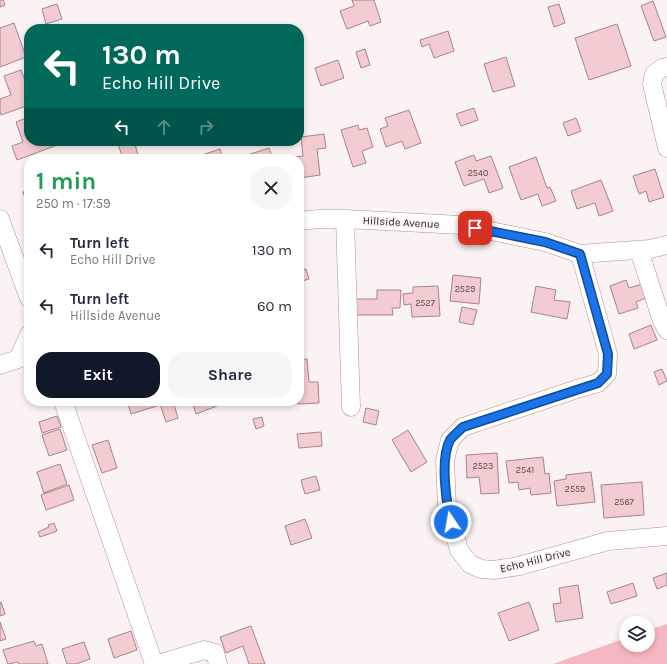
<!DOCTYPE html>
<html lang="en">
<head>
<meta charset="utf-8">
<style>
	body { margin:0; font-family:Karla,sans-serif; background:#f6f6f7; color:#1f2937; height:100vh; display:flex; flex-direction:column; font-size:15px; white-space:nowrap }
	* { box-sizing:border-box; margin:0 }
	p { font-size:13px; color:#747a83 }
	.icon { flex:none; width:22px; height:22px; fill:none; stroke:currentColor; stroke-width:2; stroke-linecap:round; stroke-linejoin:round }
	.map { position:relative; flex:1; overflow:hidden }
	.panel { position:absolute; left:24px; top:154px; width:280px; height:252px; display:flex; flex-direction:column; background:#fff; border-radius:16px; box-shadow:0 2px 6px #0003 }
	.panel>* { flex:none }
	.guide { position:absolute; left:24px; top:24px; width:280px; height:122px; border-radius:16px; box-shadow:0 2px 6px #0003; background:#00695c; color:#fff; overflow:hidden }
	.fabs { position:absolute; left:619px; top:616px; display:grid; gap:8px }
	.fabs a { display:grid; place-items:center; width:36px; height:36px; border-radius:50%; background:#fff; box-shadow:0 2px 6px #0003; font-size:20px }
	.pin { position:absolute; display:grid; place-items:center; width:34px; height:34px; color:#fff; margin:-17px; border-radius:8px; box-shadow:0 2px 6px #0006 }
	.me { position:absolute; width:44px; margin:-22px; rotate:348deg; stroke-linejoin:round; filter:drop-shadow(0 0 3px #0008) }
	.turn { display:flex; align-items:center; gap:14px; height:84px; padding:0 12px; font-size:18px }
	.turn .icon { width:52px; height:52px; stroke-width:2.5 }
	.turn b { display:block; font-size:28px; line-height:34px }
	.lanes { display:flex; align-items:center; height:38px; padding:0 12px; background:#0003; justify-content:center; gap:20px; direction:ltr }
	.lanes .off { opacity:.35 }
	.round { display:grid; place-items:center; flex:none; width:42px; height:42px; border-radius:16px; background:#f6f6f7 }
	.head { display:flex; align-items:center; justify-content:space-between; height:68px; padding:0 12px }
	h1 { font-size:24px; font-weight:700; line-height:30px; color:#1e9e55 }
	.primary-button { display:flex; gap:8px; margin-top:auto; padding:8px 12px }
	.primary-button a { flex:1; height:46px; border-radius:16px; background:#111827; color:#fff; font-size:16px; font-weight:700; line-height:46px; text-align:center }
	.primary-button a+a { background:#f6f6f7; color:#1f2937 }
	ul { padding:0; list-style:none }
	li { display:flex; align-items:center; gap:12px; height:56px; padding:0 12px }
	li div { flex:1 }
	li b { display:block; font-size:15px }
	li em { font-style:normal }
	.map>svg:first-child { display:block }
	.green { fill:#f7b7c1 }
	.building { fill:#f2ccd1; stroke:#a78489 }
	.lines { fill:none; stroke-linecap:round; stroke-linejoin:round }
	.minor-casing { stroke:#b39095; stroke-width:19 }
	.minor { stroke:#fff; stroke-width:18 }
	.route-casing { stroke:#114b97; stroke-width:10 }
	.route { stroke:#1a73e8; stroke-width:7 }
	.labels { text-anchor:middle; stroke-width:3.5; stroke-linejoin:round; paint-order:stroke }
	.number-label { font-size:9px; fill:#5a474a }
	.street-label { font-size:11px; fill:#281b1d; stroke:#faf2f3 }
</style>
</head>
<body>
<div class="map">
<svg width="667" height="664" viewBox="0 0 667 664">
	<rect width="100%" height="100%" fill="#faf2f3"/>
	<path class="green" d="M667,624V664H553L626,638V645H648V630Z"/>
	<path class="building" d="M0,0H3L5,5L0,7Z
		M352,0H374L381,22L370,26L368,21L347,29L340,11L354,6Z
		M653,1L666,37L654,41L641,6Z
		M57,4L62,19L46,24L42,9Z
		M559,4L565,23L554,27L548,7Z
		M14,23L26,57L0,67V28Z
		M59,24L61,29H46Z
		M617,24L631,66L589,80L575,38Z
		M448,31L454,51L434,58L429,44L422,47L420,40Z
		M365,49L370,65L361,68L356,52Z
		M506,57L515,86L493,92L484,64Z
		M338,60L344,78L321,86L315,68Z
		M21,70L29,91V105L1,115L0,111V99L11,95L4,76Z
		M299,74L302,85H299Z
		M474,108L478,120L461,126L456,114Z
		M409,110L421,143L405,149L402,141L386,147L380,129L388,126L385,118Z
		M29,117V141H59L60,144L17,160L12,146L23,142L16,122Z
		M576,118L581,131L568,136L563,123Z
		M358,125L359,130L367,128L373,147L362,151L366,163L353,167L341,130Z
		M324,134L326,148L317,149L320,175L299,178V159H293V157L303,156L301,137Z
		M128,141H134L139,158L123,159L118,144Z
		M269,148L273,159H235Z
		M220,149L223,159H203L202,155Z
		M59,155L60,159H46Z
		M474,155L476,161L491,156L503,188L489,193L484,179L464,186L455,162Z
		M536,157L547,188L550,187L556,201L542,206L538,194L521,200L509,167Z
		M655,169L664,197L649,202L646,191L639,194L633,176Z
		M601,180L613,211L599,216L595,203L577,209L571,191Z
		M29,190V206H28L23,192Z
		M306,269L309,279L299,282V271Z
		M453,275L481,278L479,304L450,301Z
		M626,280L629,288L642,284L646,298L636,302L638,308L619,314L610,286Z
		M438,286L440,316L412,317L411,304L404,305L403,294L413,293V287Z
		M536,286L556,290L554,300L570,302L567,319L531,312Z
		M377,290H401L400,308H392L393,315H356V299H377Z
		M462,307L477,310L473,325L459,322Z
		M651,325L657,340L634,349L629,334Z
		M307,359L309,382H318L319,403L298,404L297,401H299V360Z
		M662,369L667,381L659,385L654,372Z
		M132,401H158L160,405L131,414L127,402Z
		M159,401H173L178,418L166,422Z
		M192,401H216L217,406L196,414Z
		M366,408L379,411L376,425L363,422Z
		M57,416L61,427L42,433L39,422Z
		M262,417L264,426L256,429L253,419Z
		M60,429L67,450L49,456L42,435Z
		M408,430L427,462L411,472L392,440Z
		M321,432L322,446L299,448L297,434Z
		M108,440L117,468L102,473L92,445Z
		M497,453L499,493L481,494L479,477L467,478L466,455Z
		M543,457L545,474L549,473L551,493L531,495L530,488L519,490L518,482L509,483L506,461Z
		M60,464L67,484L44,493L37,472Z
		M591,472L595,502L557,506L554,481L566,479V475Z
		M316,476L320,490L305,494L301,480Z
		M642,482L644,515L604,518L601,485Z
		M69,485L74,500L46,510L41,495Z
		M305,519L312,538L291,545L285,526Z
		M54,523L57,531L40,537L38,532L49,527L48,525Z
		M667,573V585L657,589L653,578Z
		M633,583L637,596L611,604L607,592Z
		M578,585L583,618L556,622L553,604L561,603L559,588Z
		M1,602L5,614L0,616V603Z
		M529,602L539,630L509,641L498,613Z
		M0,622L6,639L0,641Z
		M251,626L265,664H249L243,646L226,653L220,637Z
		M131,631L137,650L114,658L108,639Z
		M34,641L36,646L42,644L48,664H19L18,662L8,664L3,650Z
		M84,642L90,659L76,664H67L62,649Z"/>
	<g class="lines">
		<g class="minor-casing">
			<path id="minor" d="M667,67L662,68L654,74L652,84L667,148
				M0,219L29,298
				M345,219L351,407
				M299,221L319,219H345L461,225L545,242L580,254L650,249L667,245
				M639,250L662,321L667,330
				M580,254L608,354L607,374L598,383L577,389L463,427L450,440L445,460L447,507L459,550L470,564L481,569L494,570L519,566L608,541L667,536
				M0,365L18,359L29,335
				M63,401L154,664
				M158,664L204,650L215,653L218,664"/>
		</g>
		<use href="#minor" class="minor"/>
	</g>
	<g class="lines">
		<g class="route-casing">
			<path id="route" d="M451,522C446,502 440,459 450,440C453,436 459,431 463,427L598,383L607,374L608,354L580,254L545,242L475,228"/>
		</g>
		<use href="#route" class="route"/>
	</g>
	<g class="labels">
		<g class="number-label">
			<text x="478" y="176">2540</text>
			<text x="465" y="292">2529</text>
			<text x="425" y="306">2527</text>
			<text x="483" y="469">2523</text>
			<text x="525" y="473">2541</text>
			<text x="575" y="492">2559</text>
			<text x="624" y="505">2567</text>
		</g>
		<g class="street-label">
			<text transform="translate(401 222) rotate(3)" y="4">Hillside Avenue</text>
			<text transform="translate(535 560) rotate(-14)" y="4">Echo Hill Drive</text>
		</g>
	</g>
</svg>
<div class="fabs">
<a><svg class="icon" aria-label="layers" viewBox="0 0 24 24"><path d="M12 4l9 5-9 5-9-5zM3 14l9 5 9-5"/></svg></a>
</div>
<div class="pin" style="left:475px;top:228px;background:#d93025"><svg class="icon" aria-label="arrive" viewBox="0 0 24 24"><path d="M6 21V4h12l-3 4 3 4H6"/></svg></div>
<svg class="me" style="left:451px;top:522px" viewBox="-20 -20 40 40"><circle r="17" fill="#1a73e8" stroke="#fff" stroke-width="3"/><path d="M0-11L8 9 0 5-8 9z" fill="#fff"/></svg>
<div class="guide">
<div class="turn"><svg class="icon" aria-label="left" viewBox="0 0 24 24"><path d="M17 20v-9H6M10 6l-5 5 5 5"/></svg><div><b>130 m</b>Echo Hill Drive</div></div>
<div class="lanes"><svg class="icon" aria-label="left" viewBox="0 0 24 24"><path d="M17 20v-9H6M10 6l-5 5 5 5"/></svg><svg class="icon off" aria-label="ahead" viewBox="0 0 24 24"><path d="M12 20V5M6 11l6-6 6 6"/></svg><svg class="icon off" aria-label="right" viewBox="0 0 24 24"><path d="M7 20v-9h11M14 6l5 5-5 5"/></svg></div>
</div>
<section class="panel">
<div class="head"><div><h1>1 min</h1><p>250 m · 17:59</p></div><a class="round"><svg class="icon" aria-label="close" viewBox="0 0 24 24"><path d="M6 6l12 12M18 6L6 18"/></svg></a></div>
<ul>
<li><svg class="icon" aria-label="left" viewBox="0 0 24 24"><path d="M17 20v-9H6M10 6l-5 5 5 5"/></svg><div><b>Turn left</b><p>Echo Hill Drive</p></div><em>130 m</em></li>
<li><svg class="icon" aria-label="left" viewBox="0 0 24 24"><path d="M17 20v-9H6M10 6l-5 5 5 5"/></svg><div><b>Turn left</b><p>Hillside Avenue</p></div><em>60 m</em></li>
</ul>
<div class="primary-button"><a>Exit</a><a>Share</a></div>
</section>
</div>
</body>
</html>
